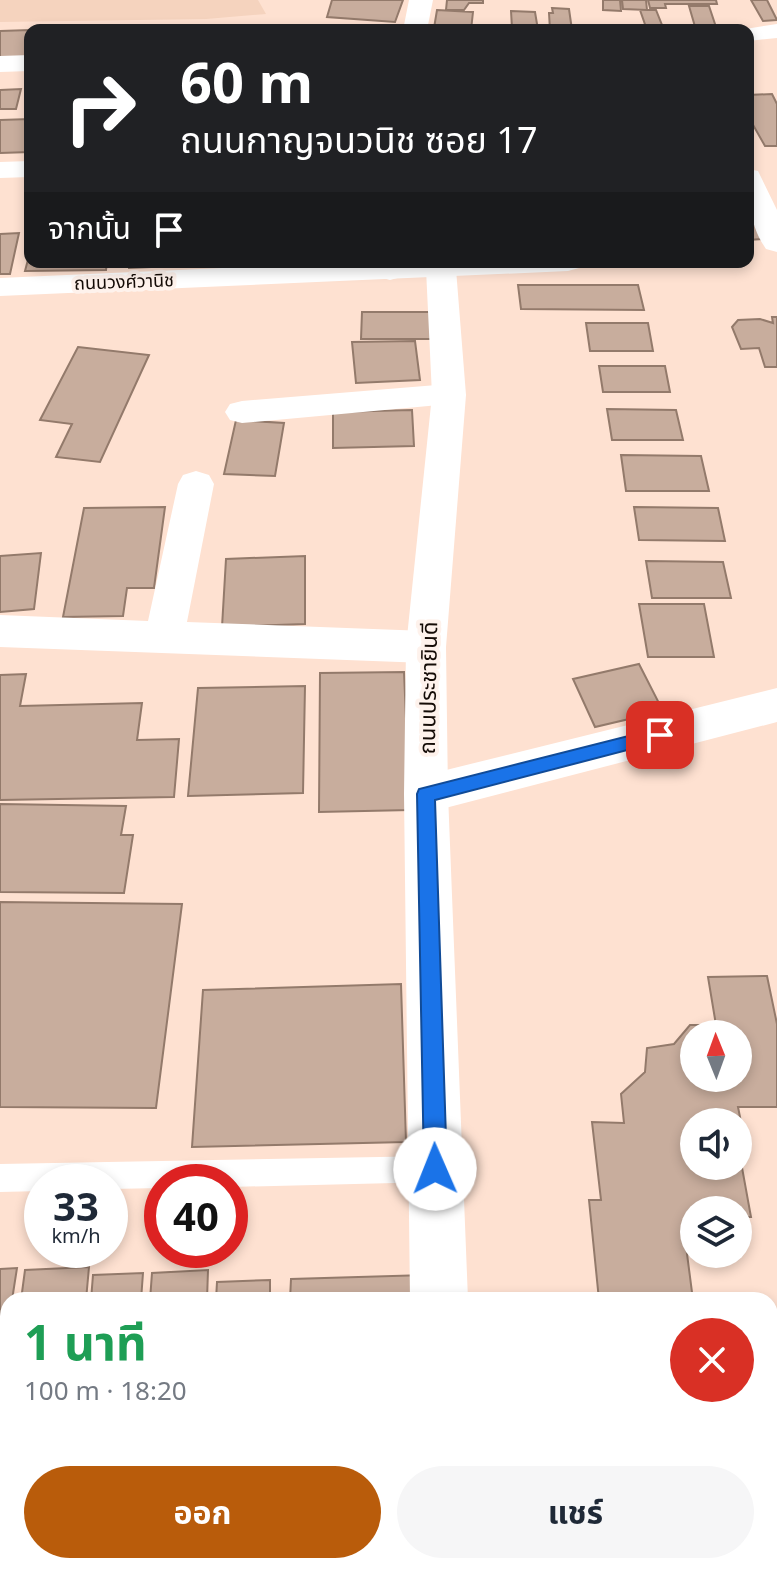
<!DOCTYPE html>
<html lang="th">
<head>
<meta charset="utf-8">
<style>
	body { margin:0; font-family:"Noto Sans","Noto Sans Thai",sans-serif; background:#f6f6f7; color:#1f2937; height:100vh; display:flex; flex-direction:column; font-size:30px; white-space:nowrap }
	* { box-sizing:border-box; margin:0 }
	p { font-size:26px; color:#747a83 }
	.icon { flex:none; width:44px; height:44px; fill:none; stroke:currentColor; stroke-width:2; stroke-linecap:round; stroke-linejoin:round }
	.map { position:relative; flex:1; overflow:hidden }
	.drawer { position:absolute; left:0px; top:1292px; width:778px; height:282px; display:flex; flex-direction:column; background:#fff; border-radius:24px 24px 0 0; box-shadow:0 4px 12px #0003 }
	.drawer>* { flex:none }
	.hud { position:absolute; left:24px; top:24px; width:730px; height:244px; border-radius:16px; box-shadow:0 4px 12px #0003; background:#202124; color:#fff; overflow:hidden }
	.needle { width:52px; rotate:359deg }
	.tools { position:absolute; left:680px; top:1020px; display:grid; gap:16px }
	.tools a { display:grid; place-items:center; width:72px; height:72px; border-radius:50%; background:#fff; box-shadow:0 4px 12px #0003; font-size:40px }
	.speed { position:absolute; left:24px; top:1164px; display:flex; gap:16px; font-size:40px; font-weight:700; text-align:center }
	.speed>* { display:grid; place-content:center; width:104px; height:104px; border-radius:50%; background:#fff; box-shadow:0 4px 12px #0003; line-height:1 }
	.speed small { font-size:20px; font-weight:400 }
	.speed .limit { border:12px solid #d22; background:#fff; color:#111 }
	.pin { position:absolute; display:grid; place-items:center; width:68px; height:68px; color:#fff; margin:-34px; border-radius:16px; box-shadow:0 4px 12px #0006 }
	.me { position:absolute; width:88px; margin:-44px; rotate:359deg; stroke-linejoin:round; filter:drop-shadow(0 0 6px #0008) }
	.turn { display:flex; align-items:center; gap:28px; height:168px; padding:0 24px; font-size:36px }
	.turn .icon { width:104px; height:104px; stroke-width:2.5 }
	.turn b { display:block; font-size:56px; line-height:68px }
	.then { display:flex; align-items:center; height:76px; padding:0 24px; background:#0003; gap:16px; font-size:30px }
	.round { display:grid; place-items:center; flex:none; width:84px; height:84px; border-radius:42px; background:#f6f6f7 }
	.summary { display:flex; align-items:center; justify-content:space-between; height:136px; padding:0 24px }
	h1 { font-size:48px; font-weight:700; line-height:60px; color:#1e9e55 }
	.button { display:flex; gap:16px; margin-top:auto; padding:16px 24px }
	.button a { flex:1; height:92px; border-radius:48px; background:#b95c0b; color:#fff; font-size:32px; font-weight:700; line-height:92px; text-align:center }
	.button a+a { background:#f6f6f7; color:#1f2937 }
	.map>svg:first-child { display:block }
	.built { fill:#f5d3be }
	.forest { fill:#ef9b65 }
	.building { fill:#c8ad9d; stroke:#937a6b; stroke-width:2; fill-rule:evenodd }
	.lines { fill:none; stroke-linecap:round; stroke-linejoin:round }
	.lane { fill:#fff; fill-rule:evenodd }
	.street { fill:#fff; fill-rule:evenodd }
	.secondary { fill:#fff; fill-rule:evenodd }
	.route { fill:#1a73e8; stroke:#114b97; stroke-width:2 }
	.labels { text-anchor:middle; stroke-width:8; stroke-linejoin:round; paint-order:stroke }
	.far-street-label { font-size:18px; fill:#140b06; stroke:#fef2ec }
	.street-label { font-size:22px; fill:#140b06; stroke:#fef2ec }
</style>
</head>
<body>
<div class="map">
<svg width="777" height="1573" viewBox="0 0 777 1573">
	<rect width="100%" height="100%" fill="#fee1d1"/>
	<path class="built" d="M0,0H258L266,14L206,19L0,22Z"/>
	<path class="forest" d="M777,1468V1573H535V1566H770V1470Z"/>
	<path class="building" d="M332,0H403L395,22L327,17Z
		M447,0H483V3H469L464,10H446Z
		M603,0H620L621,11L603,10Z
		M622,0H646L647,10L623,9Z
		M648,0H716L717,4H665L666,8H650Z
		M751,0H767L777,20L763,21Z
		M689,6H709L717,30H696Z
		M552,8L569,9L572,30H550L549,13H553Z
		M437,10L473,12L471,30L434,28Z
		M640,10H656L664,30H647Z
		M511,11L535,12L538,30L512,28Z
		M204,27V30H32Z
		M30,30V60H0V31Z
		M21,89L16,109H0V90Z
		M772,94L777,104V146H765L748,116V95Z
		M30,119V152L0,153V120Z
		M748,208L762,239L748,240Z
		M19,233L10,274H0V234Z
		M30,252V262H107L106,270L25,271Z
		M129,262H198V265L129,268Z
		M518,285H638L644,310L521,309Z
		M362,312H433L434,339H361Z
		M772,317H777V367H765L759,348L741,349L732,327L738,320L760,319L773,323Z
		M586,323H648L653,351H590Z
		M415,341L420,380L356,383L352,342Z
		M78,347L149,355L100,462L56,457L72,424L40,420Z
		M599,366H665L670,392H603Z
		M607,409L676,410L683,440H612Z
		M412,410L414,446L333,448V412Z
		M236,420L284,423L275,476L224,474Z
		M621,455L701,456L709,491H626Z
		M165,507L154,588H127L123,616L63,617L84,508Z
		M634,507L718,508L725,541L639,540Z
		M41,553L34,609L0,612V556Z
		M305,556V624L222,627L226,559Z
		M646,561L723,562L731,598H652Z
		M639,604H704L714,657H648Z
		M639,664L663,711L595,727L573,679Z
		M404,672L410,810L319,812L320,673Z
		M26,674L20,706L142,703L137,740L179,739L174,797L0,800V675Z
		M305,686L303,793L188,796L198,688Z
		M0,804L126,806L121,835H133L124,893L0,892Z
		M0,902L182,904L156,1108L0,1107Z
		M767,976L777,1024V1107H738L743,1132H738V1122H694V1166H738V1161L741,1162L751,1217H738V1210H694V1245L686,1246L693,1300H599L589,1200H601L592,1122L624,1123L621,1094L645,1072L647,1048L674,1044L690,1025H716L708,977ZM694,1034H738V1078H694Z
		M401,984L406,1142L192,1147L203,990Z
		M89,1267L86,1300H21L25,1270Z
		M17,1268L12,1300H8V1331L0,1386V1269Z
		M208,1270L207,1300H150L152,1273Z
		M143,1273L141,1300H91L93,1275Z
		M426,1275L427,1300H290L291,1279Z
		M270,1280V1300H216L217,1282Z
		M8,1516V1566H234V1573H0V1517Z
		M260,1566H413L414,1573H260Z"/>
	<g class="lines">
		<path class="lane" d="M435,1156L445,1159L448,1169L445,1179L435,1182L230,1187V1182H162V1188L110,1189V1182H42V1191L0,1192V1164Z"/>
		<path class="street" d="M777,24V38L748,41V30H739Z
			M30,55V71L0,72V56Z
			M30,161V177L0,178V162Z
			M748,169L758,171L777,210V252L766,249C749,224 748,199 748,169Z
			M360,262H583L579,268L568,271L0,296V278Z
			M449,384L461,387L466,395L461,403L242,423L230,420L225,412L230,404L242,401Z
			M196,471L209,475L214,484L187,622L426,631L440,636L446,647L440,658L426,663L0,647V615L148,621L178,484L183,475Z
			M777,688V722L426,813L410,807L404,794L410,781L426,775Z
			M0,1442H8V1504H0Z"/>
		<path class="secondary" d="M409,0H433L427,30H403Z
			M376,262H406L401,277L390,280L379,277L375,271Z
			M450,262L456,269L466,395L446,647L448,794L468,1300H410L404,794L406,647L432,395L426,269L430,263Z
			M414,1566H478V1573H414Z"/>
	</g>
	<path class="route" d="M660,728L666,730L669,735L666,740L435,800L447,1169L443,1177L435,1180L428,1177L424,1169L417,794L419,789Z"/>
	<g class="labels">
		<g class="far-street-label">
			<text transform="translate(124 282) rotate(-2)" y="6">ถนนวงศ์วานิช</text>
		</g>
		<g class="street-label">
			<text transform="translate(428 688) rotate(-89)" y="8">ถนนประชายินดี</text>
		</g>
	</g>
</svg>
<div class="tools">
<a><svg class="needle" viewBox="-14 -14 28 28"><path d="M0-13l5 13h-10z" fill="#e53935"/><path d="M0 13l5-13h-10z" fill="#747a83"/></svg></a>
<a><svg class="icon" aria-label="sound" viewBox="0 0 24 24"><path d="M4 9h4l5-4v14l-5-4H4zM17 9q2 3 0 6"/></svg></a>
<a><svg class="icon" aria-label="layers" viewBox="0 0 24 24"><path d="M12 4l9 5-9 5-9-5zM3 14l9 5 9-5"/></svg></a>
</div>
<div class="speed"><div>33<small>km/h</small></div><div class="limit">40</div></div>
<div class="pin" style="left:660px;top:735px;background:#d93025"><svg class="icon" aria-label="arrive" viewBox="0 0 24 24"><path d="M6 21V4h12l-3 4 3 4H6"/></svg></div>
<svg class="me" style="left:435px;top:1169px" viewBox="-20 -20 40 40"><circle r="19" fill="#fff"/><path d="M0-13L10 11 0 6-10 11z" fill="#1a73e8"/></svg>
<div class="hud">
<div class="turn"><svg class="icon" aria-label="right" viewBox="0 0 24 24"><path d="M7 20v-9h11M14 6l5 5-5 5"/></svg><div><b>60 m</b>ถนนกาญจนวนิช ซอย 17</div></div>
<div class="then">จากนั้น<svg class="icon" aria-label="arrive" viewBox="0 0 24 24"><path d="M6 21V4h12l-3 4 3 4H6"/></svg></div>
</div>
<section class="drawer">
<div class="summary"><div><h1>1 นาที</h1><p>100 m · 18:20</p></div><a class="round" style="background:#d93025;color:#fff"><svg class="icon" aria-label="close" viewBox="0 0 24 24"><path d="M6 6l12 12M18 6L6 18"/></svg></a></div>
<div class="button"><a>ออก</a><a>แชร์</a></div>
</section>
</div>
</body>
</html>
